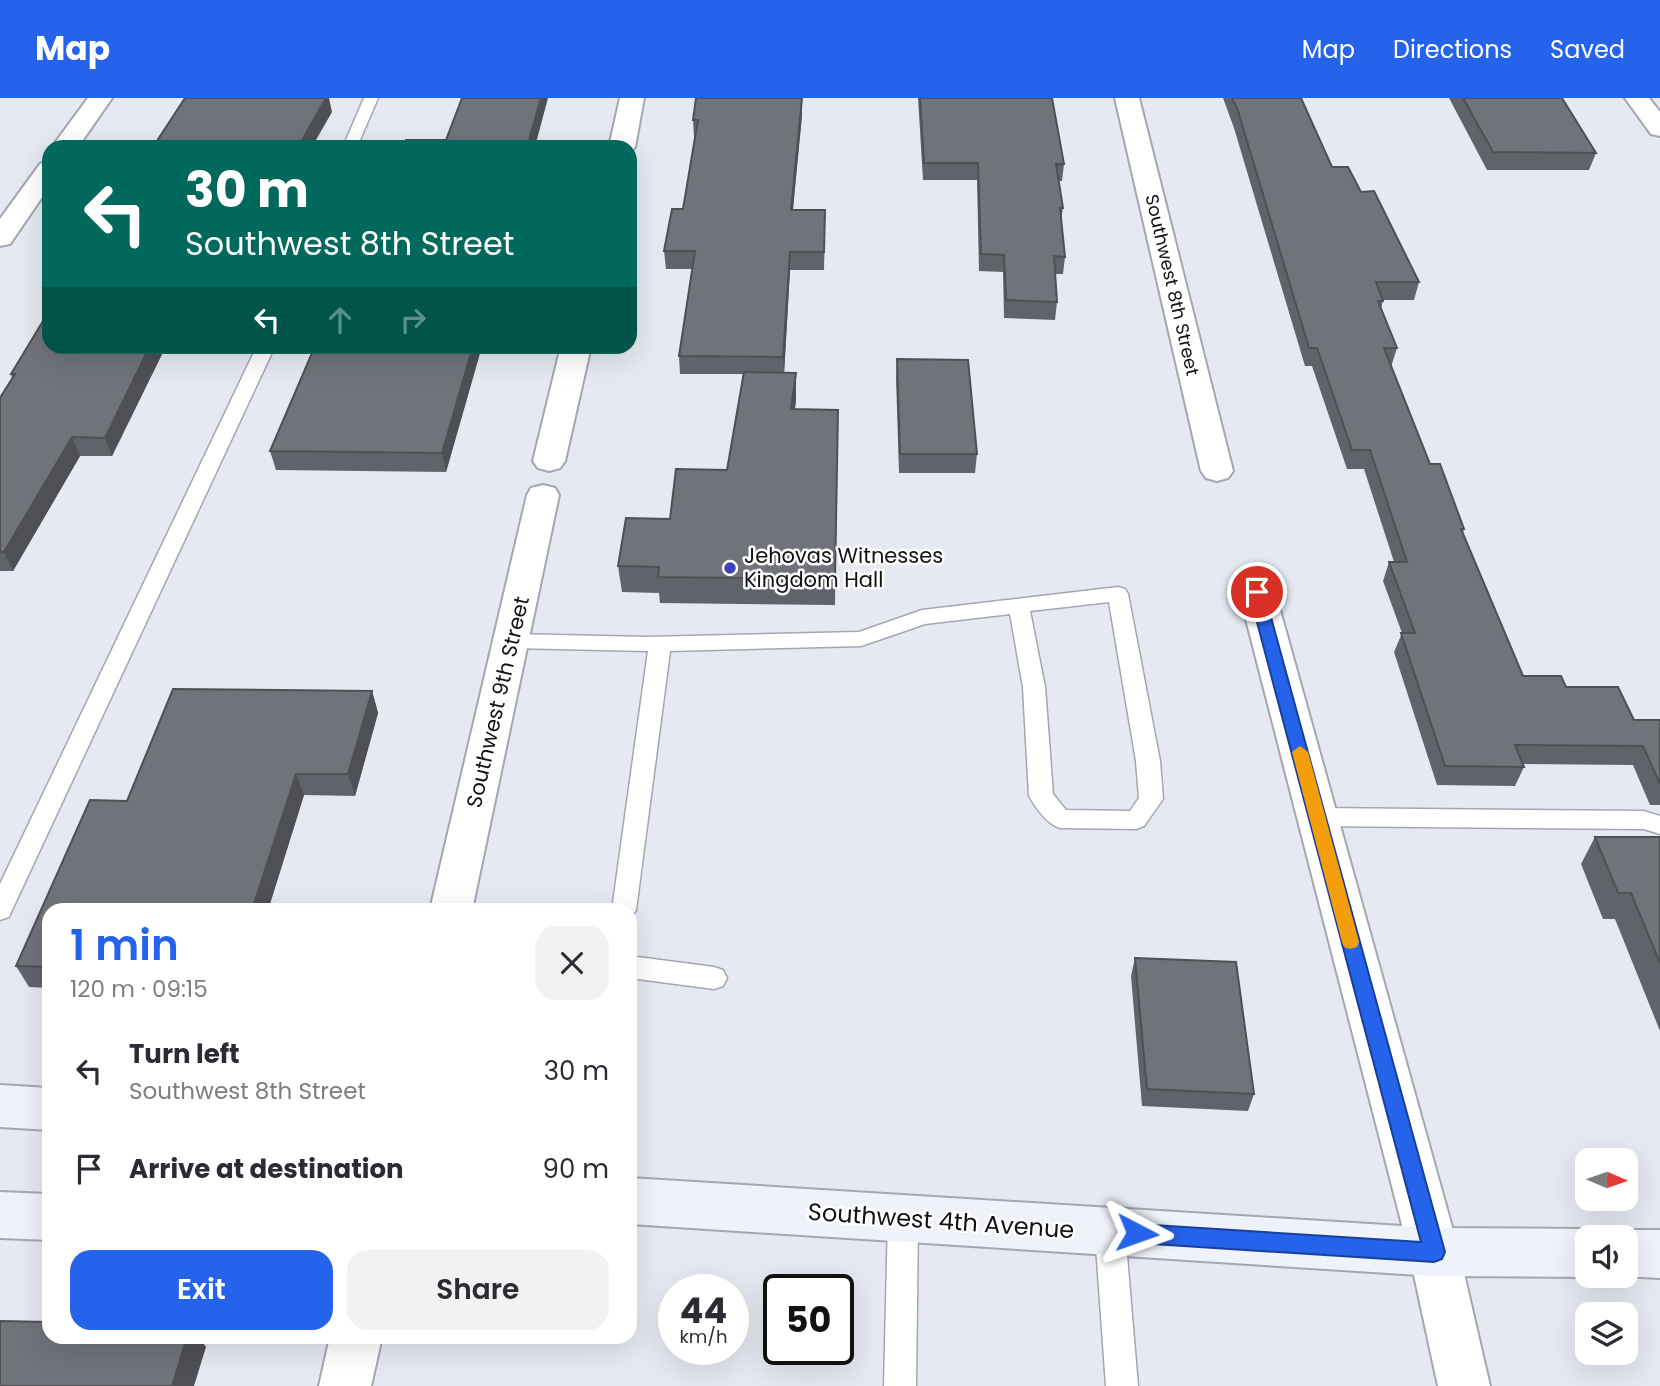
<!DOCTYPE html>
<html lang="en">
<head>
<meta charset="utf-8">
<style>
	body { margin:0; font-family:Poppins,sans-serif; background:#f2f2f3; color:#2b2b33; height:100vh; display:flex; flex-direction:column; font-size:26px; white-space:nowrap }
	* { box-sizing:border-box; margin:0 }
	p { font-size:23px; color:#7c7c81 }
	.icon { flex:none; width:38px; height:38px; fill:none; stroke:currentColor; stroke-width:2; stroke-linecap:round; stroke-linejoin:round }
	.map { position:relative; flex:1; overflow:hidden }
	.side { position:absolute; left:42px; top:805px; width:595px; height:441px; display:flex; flex-direction:column; background:#fff; border-radius:21px; box-shadow:0 7px 28px #0002 }
	.side>* { flex:none }
	.banner { position:absolute; left:42px; top:42px; width:595px; height:214px; border-radius:21px; box-shadow:0 7px 28px #0002; background:#00695c; color:#fff; overflow:hidden }
	.needle { width:46px; rotate:92deg }
	.buttons { position:absolute; left:1575px; top:1050px; display:grid; gap:14px }
	.buttons a { display:grid; place-items:center; width:63px; height:63px; border-radius:14px; background:#fff; box-shadow:0 7px 28px #0002; font-size:35px }
	.speed { position:absolute; left:658px; top:1176px; display:flex; gap:14px; font-size:35px; font-weight:700; text-align:center }
	.speed>* { display:grid; place-content:center; width:91px; height:91px; border-radius:50%; background:#fff; box-shadow:0 7px 28px #0002; line-height:1 }
	.speed small { font-size:18px; font-weight:400 }
	.speed .limit { border:4px solid #111; border-radius:10px; background:#fff; color:#111 }
	.pin { position:absolute; display:grid; place-items:center; width:60px; height:60px; color:#fff; margin:-30px; border:4px solid #fff; border-radius:50%; box-shadow:0 2px 7px #0007 }
	.me { position:absolute; width:77px; margin:-38px; rotate:94deg; stroke-linejoin:round; filter:drop-shadow(0 0 5px #0008) }
	.turn { display:flex; align-items:center; gap:24px; height:147px; padding:0 28px; font-size:32px }
	.turn .icon { width:91px; height:91px; stroke-width:2.5 }
	.turn b { display:block; font-size:49px; line-height:60px }
	.lanes { display:flex; align-items:center; height:66px; padding:0 28px; background:#0003; justify-content:center; gap:35px; direction:ltr }
	.lanes .off { opacity:.35 }
	.round { display:grid; place-items:center; flex:none; width:74px; height:74px; border-radius:21px; background:#f2f2f3 }
	.summary { display:flex; align-items:center; justify-content:space-between; height:119px; padding:0 28px }
	h1 { font-size:42px; font-weight:600; line-height:52px; color:#2563eb }
	.primary-button { display:flex; gap:14px; margin-top:auto; padding:14px 28px }
	.primary-button a { flex:1; height:80px; border-radius:21px; background:#2563eb; color:#fff; font-size:28px; font-weight:600; line-height:80px; text-align:center }
	.primary-button a+a { background:#f2f2f3; color:#2b2b33 }
	ul { padding:0; list-style:none }
	li { display:flex; align-items:center; gap:21px; height:98px; padding:0 28px }
	li div { flex:1 }
	li b { display:block; font-size:26px }
	li em { font-style:normal }
	header { display:flex; align-items:center; gap:42px; box-sizing:border-box; height:98px; padding:0 35px; background:#2563eb; color:#fff }
	header strong { font-size:33px }
	nav { display:flex; gap:38px; margin-inline-start:auto; font-size:24px }
	.map>svg:first-child { display:block }
	.lines { fill:none; stroke-linecap:round; stroke-linejoin:round }
	.lane-casing { stroke:#a4a7af; stroke-width:3 }
	.street-casing { stroke:#a4a7af; stroke-width:4 }
	.secondary-casing { stroke:#a4a7af; stroke-width:4 }
	.lane { fill:#fff; fill-rule:evenodd }
	.street { fill:#fff; fill-rule:evenodd }
	.secondary { fill:#f0f2f9; fill-rule:evenodd }
	.wall { fill:#61636a }
	.shaded-wall { fill:#4f5056 }
	.building { fill:#71737b; stroke:#4f5056; stroke-width:2 }
	.route { fill:#2563eb; stroke:#184099; stroke-width:2 }
	.slow { fill:#f59e0b }
	.poi-dot { fill:#3b44b8; stroke:#fff; stroke-width:2.5 }
	.labels { text-anchor:middle; stroke-width:5; stroke-linejoin:round; paint-order:stroke }
	.far-street-label { font-size:18px; fill:#111215; stroke:#fff }
	.poi-label { font-size:21px; fill:#111215; stroke:#fff; text-anchor:start }
	.street-label { font-size:21px; fill:#111215; stroke:#fff }
	.near-street-label { font-size:24px; fill:#111215; stroke:#fff }
</style>
</head>
<body>
<header>
<strong>Map</strong>
<nav><a>Map</a><a>Directions</a><a>Saved</a></nav>
</header>
<div class="map">
<svg width="1660" height="1288" viewBox="0 0 1660 1288">
	<rect width="100%" height="100%" fill="#e6e9f1"/>
	<g class="lines">
		<g class="lane-casing">
			<path id="lane" d="M364,0H378L357,49H343Z
				M257,248H275L12,812L9,819L0,822V786Z
				M1118,489L1125,491L1128,496L1160,663L1163,701L1144,728L1136,731L1060,730C1047,726 1036,710 1029,698L1023,589L1010,516L925,526L861,548L670,553L636,812L630,820V812H612L648,553L512,550L504,548L501,543L504,538L512,536L647,539L859,534L922,512ZM1109,504L1136,663L1139,700L1130,713L1066,712L1053,696L1045,589L1030,513Z
				M1317,710L1644,713L1660,718V736L1644,731L1317,728L1309,725L1305,719L1309,713Z
				M630,858L714,869L723,872L727,880L723,888L714,891L630,880Z
				M903,1107L913,1111L918,1121L916,1288H884L888,1121L893,1111Z
				M1110,1120L1120,1124L1125,1134L1138,1288H1106L1095,1134L1100,1124Z"/>
		</g>
		<g class="street-casing">
			<path id="street" d="M88,0H112L78,49H52Z
				M620,0H644L635,49L630,55V49H609Z
				M1115,0H1139L1233,373L1228,380L1217,383L1206,380L1201,373Z
				M1625,0H1649L1660,14V38L1651,36Z
				M49,63V89L10,146L0,148V121L40,66Z
				M561,248H591L565,363L560,370L549,373L538,370L533,363Z
				M543,387L555,390L559,397L472,812H430L527,397L531,390Z
				M1257,482L1269,486L1275,494L1459,1154L1490,1288H1438L1409,1154L1239,494L1245,486Z
				M330,1239H382L371,1288H319Z"/>
		</g>
		<g class="secondary-casing">
			<path id="secondary" d="M0,987L49,990V1032L0,1029Z
				M630,1080L1434,1130L1587,1131L1605,1139H1587L1589,1178L1587,1179L1434,1178L630,1126Z
				M0,1094L49,1096V1142L0,1140Z
				M1626,1132H1660V1180L1621,1178H1626V1139H1608Z"/>
		</g>
		<use href="#lane" class="lane"/>
		<use href="#street" class="street"/>
		<use href="#secondary" class="secondary"/>
	</g>
	<path class="wall" d="M918,0H1052L1064,66L1062,83H1059L1063,110L1061,122L1065,159L1063,176H1055L1057,204L1055,222L1004,220L1003,174L979,173L977,82H923Z
		M1223,0H1301L1332,69L1361,94L1419,184L1414,202H1383L1381,211L1397,250L1391,269L1430,366L1464,431L1463,435L1523,578L1566,589L1634,622H1660V707H1650L1633,667L1523,666L1524,669L1515,688L1437,687L1394,554L1402,535L1383,483L1389,464H1394L1364,371H1347L1312,268H1305L1234,30Z
		M1449,0H1562L1596,55L1589,72H1487Z
		M802,17L793,112L825,130L824,172H790L784,275L796,301L795,311L838,312L835,507L660,505L659,495L622,494L618,468L670,421L727,372L743,276H680L679,258L692,171H666L664,153L683,111L695,39H694L693,22Z
		M49,208V248H166L112,358H80L13,473H0V300L12,280L11,276L48,214L47,211Z
		M315,248H482L446,374L276,372L270,353Z
		M897,261L977,356L975,375H899L896,280Z
		M173,591L372,593L378,615L355,698L304,697L268,812H49V890L29,889L16,868L90,702L127,703Z
		M1595,739H1660V933L1615,821H1603L1581,766Z
		M1135,860L1254,996L1248,1013L1142,1008L1131,878Z"/>
	<path class="shaded-wall" d="M326,0H329L332,14L312,49H298Z
		M541,0H548L535,49H527Z
		M802,0V17L791,129V112Z
		M790,154V172L784,277L783,259Z
		M150,248H166L112,358L105,340Z
		M473,248H482L446,374L442,355Z
		M796,275V301L792,336L791,311Z
		M72,339L80,358L13,473L4,454Z
		M372,593L378,615L355,698L348,676Z
		M296,676L304,697L268,812H252Z
		M187,1239H199L206,1249L194,1288H172Z"/>
	<path class="building" d="M185,0H326L298,49H153Z
		M462,0H541L527,49H403L406,42H446Z
		M696,0H802L791,112H825L824,154H790L783,259L679,258L695,153H664L672,111H683L698,22H693Z
		M920,0H1052L1064,66H1056L1063,110H1060L1065,159L1054,158L1057,204L1006,202L1004,157L981,156L978,65H924Z
		M1232,0H1301L1332,69H1348L1361,94L1374,93L1419,184H1376L1383,203H1378L1397,250H1384L1430,366H1440L1464,431H1461L1523,578H1561L1566,589H1618L1634,622H1660V686L1643,648L1515,647L1524,669L1445,668L1401,535H1415L1389,464H1407L1370,352H1352L1317,250H1309L1238,13Z
		M1463,0H1562L1596,55L1493,54Z
		M49,213V248H150L105,340L72,339L4,454H0V300L15,276H11Z
		M315,248H473L442,355L270,353Z
		M897,261L968,262L977,356H900Z
		M744,274L796,275L791,311L838,312L835,481L658,479L659,469L618,468L626,420L670,421L676,371L727,372Z
		M173,591L372,593L348,676H296L252,812H49V869L16,868L90,702L127,703Z
		M1595,739H1660V865L1631,795H1618Z
		M1135,860L1236,864L1254,996L1147,991Z
		M0,1223L49,1224V1239H187L172,1288H0Z"/>
	<path class="route" d="M1257,489L1264,494L1445,1154L1442,1161L1434,1164L1137,1145L1130,1142L1127,1135L1130,1128L1137,1126L1421,1144L1249,494Z"/>
	<path class="slow" d="M1300,648L1308,654L1359,844L1357,849L1350,851L1344,849L1342,844L1292,654Z"/>
	<circle class="poi-dot" cx="730" cy="470" r="7"/>
	<g class="labels">
		<g class="far-street-label">
			<text transform="translate(1172 187) rotate(77)" y="6">Southwest 8th Street</text>
		</g>
		<g class="poi-label">
			<text x="744" y="465">Jehovas Witnesses<tspan x="744" dy="24">Kingdom Hall</tspan></text>
		</g>
		<g class="street-label">
			<text transform="translate(498 604) rotate(-77)" y="7">Southwest 9th Street</text>
		</g>
		<g class="near-street-label">
			<text transform="translate(941 1123) rotate(4)" y="8">Southwest 4th Avenue</text>
		</g>
	</g>
</svg>
<div class="buttons">
<a><svg class="needle" viewBox="-14 -14 28 28"><path d="M0-13l5 13h-10z" fill="#e53935"/><path d="M0 13l5-13h-10z" fill="#7c7c81"/></svg></a>
<a><svg class="icon" aria-label="sound" viewBox="0 0 24 24"><path d="M4 9h4l5-4v14l-5-4H4zM17 9q2 3 0 6"/></svg></a>
<a><svg class="icon" aria-label="layers" viewBox="0 0 24 24"><path d="M12 4l9 5-9 5-9-5zM3 14l9 5 9-5"/></svg></a>
</div>
<div class="speed"><div>44<small>km/h</small></div><div class="limit">50</div></div>
<div class="pin" style="left:1257px;top:494px;background:#d93025"><svg class="icon" aria-label="arrive" viewBox="0 0 24 24"><path d="M6 21V4h12l-3 4 3 4H6"/></svg></div>
<svg class="me" style="left:1137px;top:1135px" viewBox="-20 -20 40 40"><path d="M0-17L14 15 0 8-14 15z" fill="#2563eb" stroke="#fff" stroke-width="4"/></svg>
<div class="banner">
<div class="turn"><svg class="icon" aria-label="left" viewBox="0 0 24 24"><path d="M17 20v-9H6M10 6l-5 5 5 5"/></svg><div><b>30 m</b>Southwest 8th Street</div></div>
<div class="lanes"><svg class="icon" aria-label="left" viewBox="0 0 24 24"><path d="M17 20v-9H6M10 6l-5 5 5 5"/></svg><svg class="icon off" aria-label="ahead" viewBox="0 0 24 24"><path d="M12 20V5M6 11l6-6 6 6"/></svg><svg class="icon off" aria-label="right" viewBox="0 0 24 24"><path d="M7 20v-9h11M14 6l5 5-5 5"/></svg></div>
</div>
<section class="side">
<div class="summary"><div><h1>1 min</h1><p>120 m · 09:15</p></div><a class="round"><svg class="icon" aria-label="close" viewBox="0 0 24 24"><path d="M6 6l12 12M18 6L6 18"/></svg></a></div>
<ul>
<li><svg class="icon" aria-label="left" viewBox="0 0 24 24"><path d="M17 20v-9H6M10 6l-5 5 5 5"/></svg><div><b>Turn left</b><p>Southwest 8th Street</p></div><em>30 m</em></li>
<li><svg class="icon" aria-label="arrive" viewBox="0 0 24 24"><path d="M6 21V4h12l-3 4 3 4H6"/></svg><div><b>Arrive at destination</b></div><em>90 m</em></li>
</ul>
<div class="primary-button"><a>Exit</a><a>Share</a></div>
</section>
</div>
</body>
</html>
